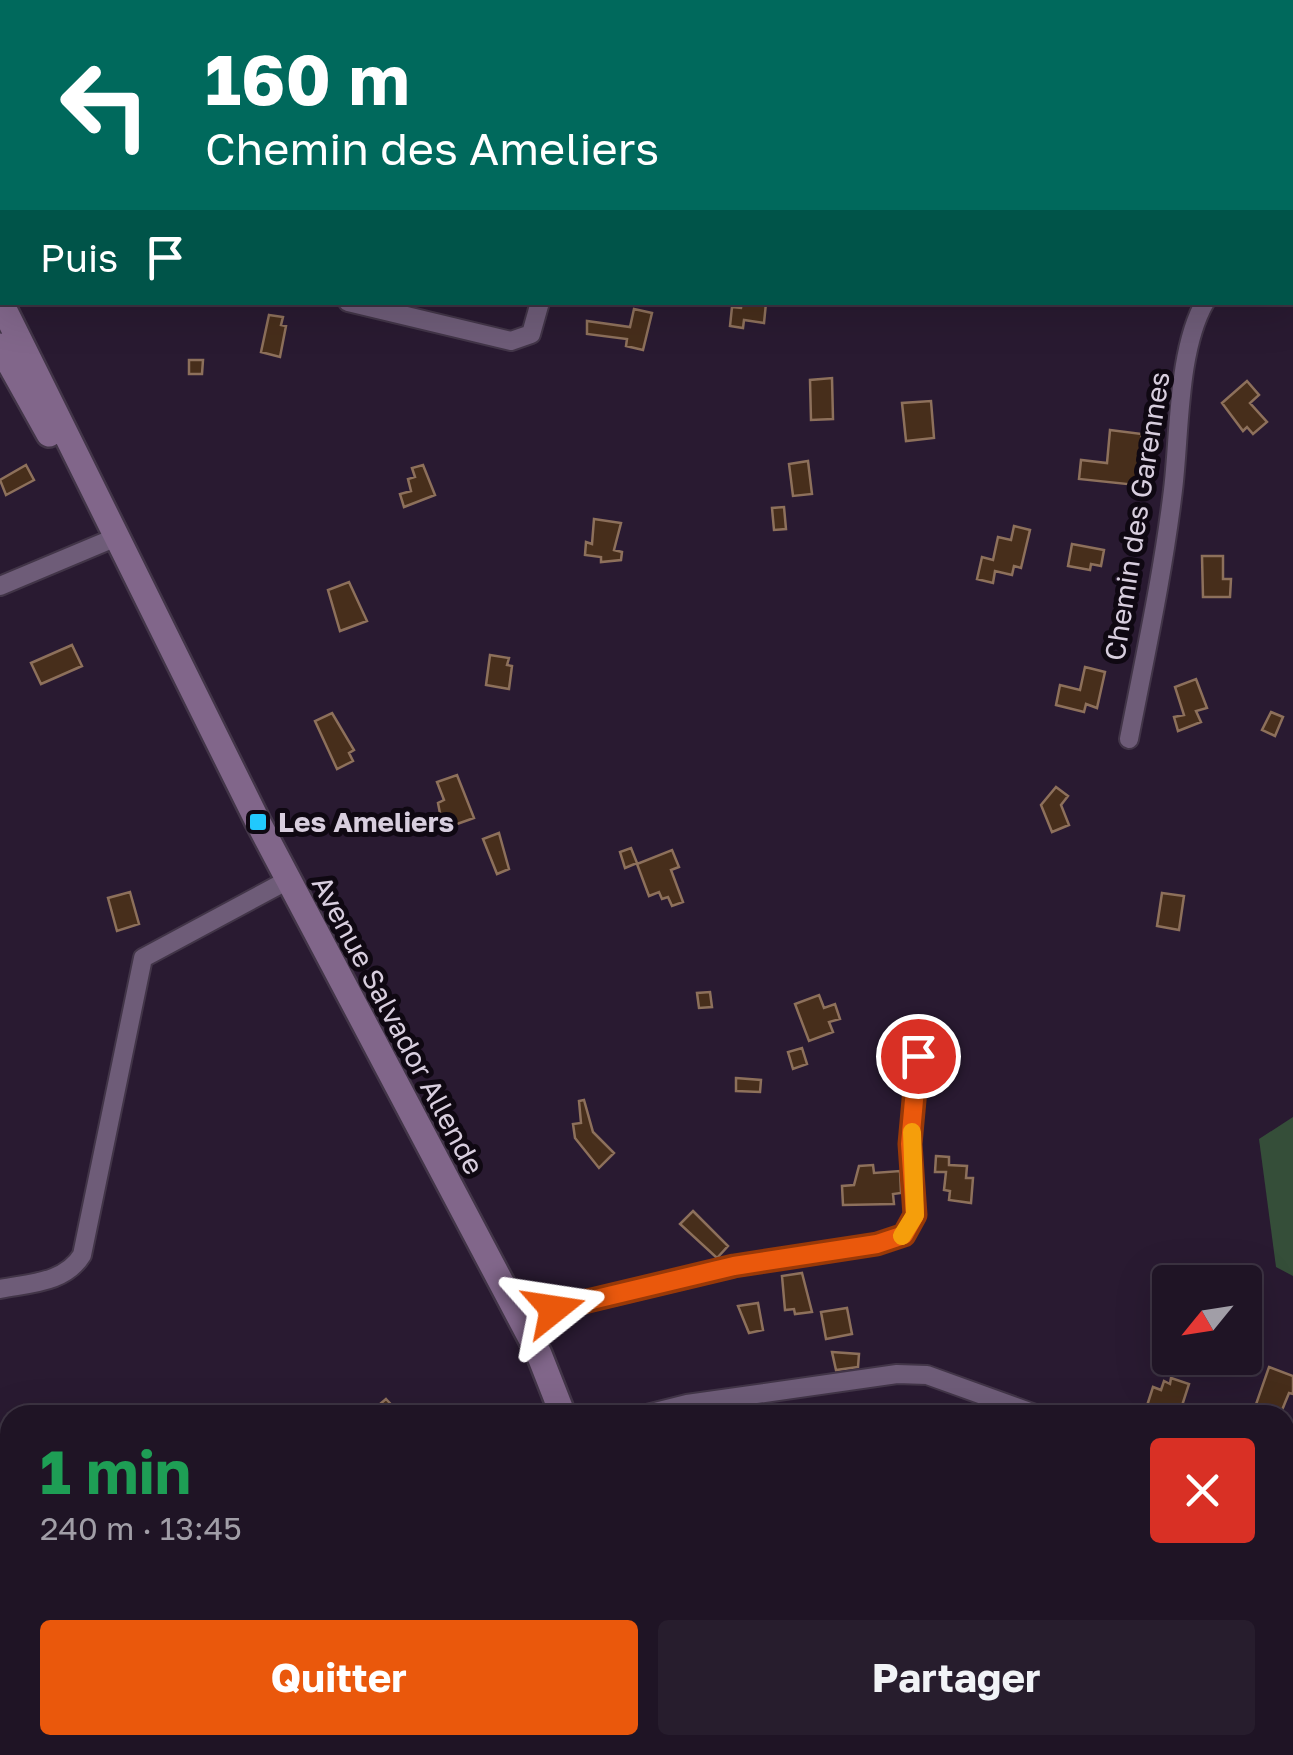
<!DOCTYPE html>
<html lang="fr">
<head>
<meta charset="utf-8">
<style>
	body { margin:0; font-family:"Golos Text",sans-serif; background:#271d2d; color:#f1f3f6; height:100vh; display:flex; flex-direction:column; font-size:38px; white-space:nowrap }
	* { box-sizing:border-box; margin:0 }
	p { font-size:32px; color:#a19ea7 }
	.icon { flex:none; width:55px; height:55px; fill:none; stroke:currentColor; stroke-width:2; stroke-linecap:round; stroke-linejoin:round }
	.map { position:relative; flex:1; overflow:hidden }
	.drawer { position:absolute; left:0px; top:1405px; width:1295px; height:350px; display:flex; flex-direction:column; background:#1f1425; border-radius:30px 30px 0 0; box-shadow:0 10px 40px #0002,0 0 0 2px #3c3342 }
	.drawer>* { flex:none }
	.banner { position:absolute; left:0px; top:0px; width:1295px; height:305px; box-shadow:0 10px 40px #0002,0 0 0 2px #3c3342; background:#00695c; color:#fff; overflow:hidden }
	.needle { width:65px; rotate:240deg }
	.controls { position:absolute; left:1152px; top:1265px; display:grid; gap:20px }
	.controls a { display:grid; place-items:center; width:110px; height:110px; border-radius:10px; background:#1f1425; box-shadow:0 10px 40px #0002,0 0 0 2px #3c3342; font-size:50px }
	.pin { position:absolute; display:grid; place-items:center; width:85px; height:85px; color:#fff; margin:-42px; border:5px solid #fff; border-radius:50%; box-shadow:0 2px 10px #0007 }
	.me { position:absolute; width:110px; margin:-55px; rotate:75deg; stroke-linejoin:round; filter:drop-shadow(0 0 8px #0008) }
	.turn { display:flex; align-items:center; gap:35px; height:210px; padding:0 40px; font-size:45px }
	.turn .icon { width:130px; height:130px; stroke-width:2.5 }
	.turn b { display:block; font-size:70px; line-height:85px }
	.then { display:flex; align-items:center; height:95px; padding:0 40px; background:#0003; gap:20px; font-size:38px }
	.round { display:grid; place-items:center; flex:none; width:105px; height:105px; border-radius:10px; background:#271d2d }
	.headline { display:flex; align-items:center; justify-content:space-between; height:170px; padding:0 40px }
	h1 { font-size:60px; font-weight:700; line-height:75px; color:#1e9e55 }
	.button { display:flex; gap:20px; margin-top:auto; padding:20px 40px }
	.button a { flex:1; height:115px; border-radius:10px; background:#ea580c; color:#fff; font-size:40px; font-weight:700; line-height:115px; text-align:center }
	.button a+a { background:#271d2d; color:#f1f3f6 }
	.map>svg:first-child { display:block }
	.forest { fill:#354e39 }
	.water { fill:#000e18 }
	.building { fill:#472e1b; stroke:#8d705b; stroke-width:2.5 }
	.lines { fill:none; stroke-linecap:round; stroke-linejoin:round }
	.service-casing { stroke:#423548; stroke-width:14 }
	.minor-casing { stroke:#423548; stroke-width:22 }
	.secondary-casing { stroke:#423548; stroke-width:30 }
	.service { stroke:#6e5c78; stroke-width:9 }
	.minor { stroke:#6e5c78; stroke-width:18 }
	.secondary { stroke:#81668a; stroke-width:25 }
	.route-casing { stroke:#983908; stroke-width:25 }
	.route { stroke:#ea580c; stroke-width:18 }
	.slow { stroke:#f59e0b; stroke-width:18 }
	.poi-dot { fill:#21c9fd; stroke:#0f0812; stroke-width:4 }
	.labels { text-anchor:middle; stroke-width:10; stroke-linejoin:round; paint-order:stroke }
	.street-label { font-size:28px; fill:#d8cede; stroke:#0f0812 }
	.poi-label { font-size:28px; font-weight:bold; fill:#d8cede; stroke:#0f0812; text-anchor:start }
</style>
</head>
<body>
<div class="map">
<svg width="1293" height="1755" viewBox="0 0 1293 1755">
	<rect width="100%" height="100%" fill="#291a31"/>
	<path class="forest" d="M1293,1117V1276L1276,1267L1259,1139Z"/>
	<path class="water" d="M1152,395L1167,397L1160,428L1149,423Z"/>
	<path class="building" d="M742,302L766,303L764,323L744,320L743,328L730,326L732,307L741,308Z
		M634,309L652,313L643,350L626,346L627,339L587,334V321L630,327Z
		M269,315L283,317L281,325L286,326L280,357L261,352Z
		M189,360H203L202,374H189Z
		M832,378L833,419L811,420L810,380Z
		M1247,381L1259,395L1250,403L1267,422L1253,434L1247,427L1243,431L1222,403Z
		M931,401L934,438L906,441L902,403Z
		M1110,430L1142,434L1136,485L1079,479L1081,460L1107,463Z
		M808,461L812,494L793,496L789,464Z
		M26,465L34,480L6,495L0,480Z
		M423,465L435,495L404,507L400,494L411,491L408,479L415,477L412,468Z
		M784,507L786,529L774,530L772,508Z
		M594,519L621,523L614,550L622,552L621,560L601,562V557L585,555L586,542L592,544Z
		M1014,526L1030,530L1021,568L1014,566L1012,575L995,571L993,583L977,579L982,557L993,560L998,537L1011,540Z
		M1072,544L1104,550L1101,566L1091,564L1090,570L1068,566Z
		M1202,556H1223V579H1231L1230,597H1203Z
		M349,582L367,621L340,631L328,590Z
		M72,645L82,666L41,684L31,663Z
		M490,655L509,658L507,665L512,666L509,689L486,685Z
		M1085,667L1105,672L1097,708L1086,704L1084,712L1056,705L1060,685L1080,690Z
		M1196,679L1207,708L1196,711L1201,722L1178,731L1174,717L1184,715L1175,687Z
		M1271,712L1283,717L1275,736L1262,730Z
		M332,713L354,750L349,753L353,761L337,769L315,721Z
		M457,775L474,818L443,829L438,803L444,800L437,782Z
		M1056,787L1068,796L1061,805L1069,825L1052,832L1041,805Z
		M499,833L509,869L497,874L483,839Z
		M631,848L637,863L625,868L620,852Z
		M672,850L679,867L671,870L683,902L672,906L668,897L662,899L659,892L649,896L637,864Z
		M130,892L139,924L117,931L108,898Z
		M1162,893L1184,896L1179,930L1157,926Z
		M710,992L712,1007L699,1008L697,993Z
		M819,995L824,1008L835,1004L840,1019L829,1022L833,1032L809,1041L795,1004Z
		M802,1048L807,1064L793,1069L788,1052Z
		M736,1078L761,1080L760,1092L736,1091Z
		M584,1100L593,1132L614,1153L599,1168L575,1138L573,1124L581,1123L579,1101Z
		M936,1156L949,1157V1165L967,1166L966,1178H973L971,1203L949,1200L950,1191L944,1190L946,1172H935Z
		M873,1165L874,1173L900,1171L901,1193L893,1194L894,1204L843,1205L842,1186L854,1185L859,1166Z
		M693,1211L728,1246L717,1258L680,1224Z
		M802,1273L812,1312L795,1314L794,1309L785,1310L782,1276Z
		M758,1303L763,1330L749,1333L738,1306Z
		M847,1308L852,1334L826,1339L821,1312Z
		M832,1352L859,1354L858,1367L836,1370Z
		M1269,1367L1293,1376V1394L1289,1393L1280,1415L1254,1410Z
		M1171,1378L1189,1384L1179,1415L1161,1410L1160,1415H1144L1153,1387L1161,1390L1164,1381L1170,1384Z
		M386,1399L401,1415H367Z"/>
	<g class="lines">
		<g class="service-casing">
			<path id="service" d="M389,1755H475
				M622,1755L642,1754"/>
		</g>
		<g class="minor-casing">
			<path id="minor" d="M585,0V2
				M1284,2L1285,0
				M1292,194L1293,195
				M0,236L2,237
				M348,302L511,341L531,334L540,302
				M0,586L119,536
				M1129,739C1145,656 1163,574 1173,490C1180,434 1177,351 1205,302
				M0,1289C30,1283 65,1283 82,1255L143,958L288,880
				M521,1318L734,1267L877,1244L904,1235L915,1215L911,1145L918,1056
				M643,1415L687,1404L897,1374L927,1375L1038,1415
				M1285,1496L1293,1498
				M676,1745V1755"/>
		</g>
		<g class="secondary-casing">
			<path id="secondary" d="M0,301L258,822L539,1354L563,1415
				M0,346L49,434
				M644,1745L645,1755"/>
		</g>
		<use href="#service" class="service"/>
		<use href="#minor" class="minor"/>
		<use href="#secondary" class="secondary"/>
	</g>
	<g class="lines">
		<g class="route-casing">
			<path id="route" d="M554,1309L734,1266L877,1244L904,1235L915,1215L910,1144L918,1056"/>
		</g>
		<use href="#route" class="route"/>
		<path class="slow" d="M902,1236L915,1215L912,1132"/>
	</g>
	<rect class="poi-dot" x="248" y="812" width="20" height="20" rx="5"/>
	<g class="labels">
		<g class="street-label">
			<text transform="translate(1137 516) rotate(-81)" y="10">Chemin des Garennes</text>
			<text transform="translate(398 1025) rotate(62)" y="10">Avenue Salvador Allende</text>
		</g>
		<g class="poi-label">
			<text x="278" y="832">Les Ameliers</text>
		</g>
	</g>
</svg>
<div class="controls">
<a><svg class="needle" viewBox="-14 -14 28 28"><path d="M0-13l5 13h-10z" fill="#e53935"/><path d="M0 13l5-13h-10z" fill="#a19ea7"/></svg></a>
</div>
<div class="pin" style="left:918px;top:1056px;background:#d93025"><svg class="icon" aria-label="arrive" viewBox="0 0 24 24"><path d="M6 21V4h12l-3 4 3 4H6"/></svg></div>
<svg class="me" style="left:554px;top:1309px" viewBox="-20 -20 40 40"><path d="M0-17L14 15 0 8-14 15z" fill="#ea580c" stroke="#fff" stroke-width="4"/></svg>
<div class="banner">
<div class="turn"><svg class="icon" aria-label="left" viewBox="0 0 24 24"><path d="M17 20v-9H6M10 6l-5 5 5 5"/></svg><div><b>160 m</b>Chemin des Ameliers</div></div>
<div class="then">Puis<svg class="icon" aria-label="arrive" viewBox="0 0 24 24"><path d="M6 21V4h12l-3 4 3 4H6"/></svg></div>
</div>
<section class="drawer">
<div class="headline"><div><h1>1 min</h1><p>240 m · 13:45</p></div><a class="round" style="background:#d93025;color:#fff"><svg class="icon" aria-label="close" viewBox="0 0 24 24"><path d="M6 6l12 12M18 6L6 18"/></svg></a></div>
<div class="button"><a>Quitter</a><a>Partager</a></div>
</section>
</div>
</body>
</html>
